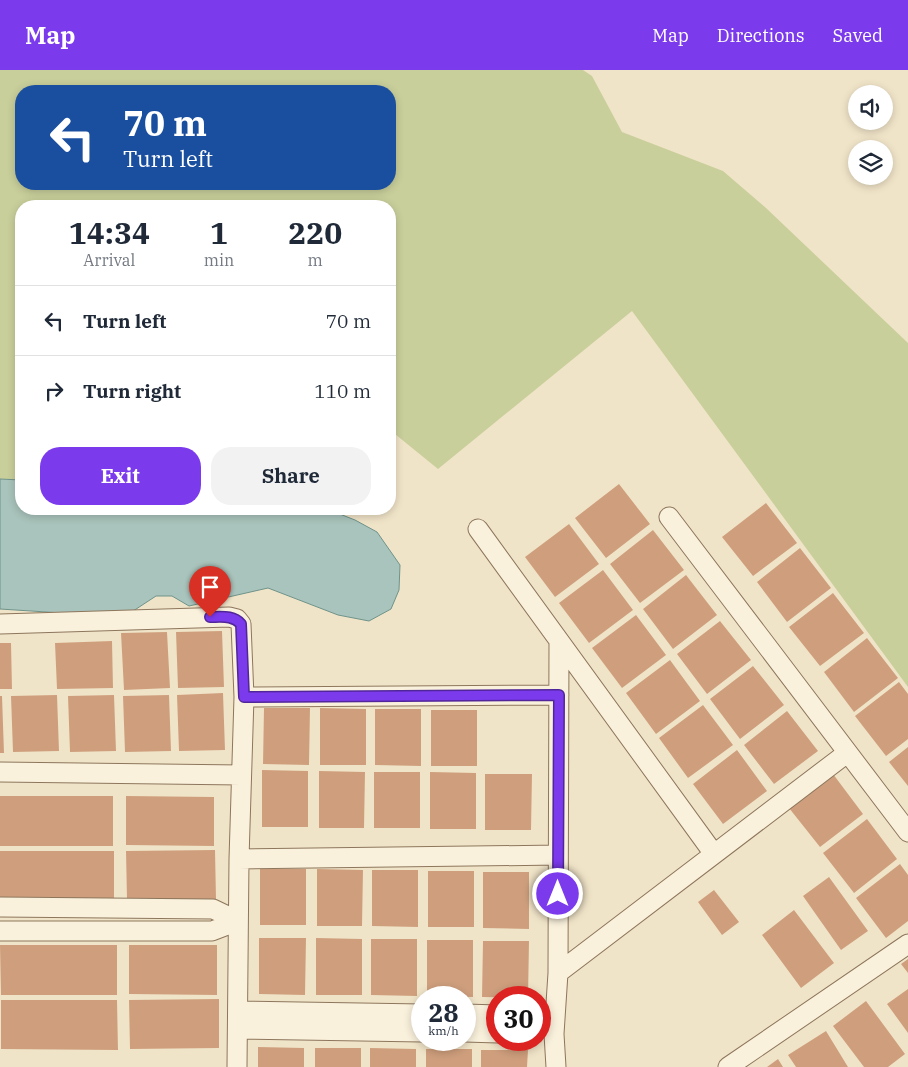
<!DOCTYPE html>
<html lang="en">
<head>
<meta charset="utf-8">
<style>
	body { margin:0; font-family:"IBM Plex Serif",serif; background:#f2f2f3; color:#1f2937; height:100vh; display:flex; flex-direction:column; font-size:19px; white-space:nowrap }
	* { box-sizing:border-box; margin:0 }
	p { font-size:16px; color:#747a83 }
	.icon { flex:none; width:28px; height:28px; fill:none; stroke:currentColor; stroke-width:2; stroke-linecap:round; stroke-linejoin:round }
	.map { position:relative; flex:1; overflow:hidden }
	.panel { position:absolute; left:15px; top:130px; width:381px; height:315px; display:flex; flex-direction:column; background:#fff; border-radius:20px; box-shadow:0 2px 8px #0003 }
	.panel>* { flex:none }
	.hud { position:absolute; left:15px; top:15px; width:381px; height:105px; border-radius:20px; box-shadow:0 2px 8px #0003; background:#1a4fa0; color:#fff; overflow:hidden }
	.fabs { position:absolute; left:848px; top:15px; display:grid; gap:10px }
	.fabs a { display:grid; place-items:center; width:45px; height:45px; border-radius:50%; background:#fff; box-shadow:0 2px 8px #0003; font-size:25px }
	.speed { position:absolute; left:411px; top:916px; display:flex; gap:10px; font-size:25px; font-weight:700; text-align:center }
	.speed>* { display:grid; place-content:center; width:65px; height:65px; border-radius:50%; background:#fff; box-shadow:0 2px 8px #0003; line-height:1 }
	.speed small { font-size:12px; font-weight:400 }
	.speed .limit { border:8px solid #d22; background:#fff; color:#111 }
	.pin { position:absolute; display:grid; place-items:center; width:42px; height:42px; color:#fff; margin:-51px -21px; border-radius:50% 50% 50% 0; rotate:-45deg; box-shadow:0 0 5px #0007 }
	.pin .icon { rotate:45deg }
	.me { position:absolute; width:55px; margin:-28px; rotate:0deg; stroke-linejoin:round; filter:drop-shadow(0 0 4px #0008) }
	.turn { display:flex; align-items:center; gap:18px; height:105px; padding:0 25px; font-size:22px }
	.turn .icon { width:65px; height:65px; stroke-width:2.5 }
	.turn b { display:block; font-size:35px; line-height:42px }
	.eta { display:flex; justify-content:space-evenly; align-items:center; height:85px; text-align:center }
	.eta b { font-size:30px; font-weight:700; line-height:35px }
	.action { display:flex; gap:10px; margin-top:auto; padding:10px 25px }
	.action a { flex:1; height:58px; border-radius:20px; background:#7c3aed; color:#fff; font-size:20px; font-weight:700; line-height:58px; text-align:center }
	.action a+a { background:#f2f2f3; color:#1f2937 }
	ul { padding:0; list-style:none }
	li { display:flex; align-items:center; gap:15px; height:70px; padding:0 25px; border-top:1px solid #e0e1e3 }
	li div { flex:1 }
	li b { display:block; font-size:19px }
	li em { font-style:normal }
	header { display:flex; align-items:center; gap:30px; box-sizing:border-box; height:70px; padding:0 25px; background:#7c3aed; color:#fff }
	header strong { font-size:24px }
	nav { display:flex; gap:28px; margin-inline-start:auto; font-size:18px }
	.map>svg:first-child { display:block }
	.green { fill:#c9cf9b; fill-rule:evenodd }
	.water { fill:#a9c4bc; stroke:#6f938a }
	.building { fill:#cf9f7d }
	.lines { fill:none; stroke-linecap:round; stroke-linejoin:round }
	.street-casing { stroke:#8d765c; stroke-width:21 }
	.street { stroke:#faf1dc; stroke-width:19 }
	.route-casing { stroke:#51269a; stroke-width:12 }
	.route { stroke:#7c3aed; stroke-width:9 }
</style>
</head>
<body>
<header>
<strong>Map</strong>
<nav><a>Map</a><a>Directions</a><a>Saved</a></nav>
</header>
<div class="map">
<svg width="908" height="997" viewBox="0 0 908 997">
	<rect width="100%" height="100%" fill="#f0e4c8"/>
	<path class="green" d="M0,0H583L592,6L622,62L723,101L766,138L908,273V617L632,241L438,399L390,360V136H21V410L0,409ZM21,21H390V114H21Z"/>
	<path class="water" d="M0,409L21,410V439H327L355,450L377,462L400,495L399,520L391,539L369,551L338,545L268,518L189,536L172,526H156L124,547L0,539Z"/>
	<path class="building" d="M619,414L650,454L606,488L575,448Z
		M766,433L797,473L753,506L722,467Z
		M569,454L599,494L555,527L525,487Z
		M653,460L684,500L640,533L610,494Z
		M800,478L831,518L787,552L757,512Z
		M603,500L633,540L589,573L559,533Z
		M686,505L717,545L673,579L643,539Z
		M833,523L864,563L820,596L789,557Z
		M636,545L666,585L622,618L592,578Z
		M720,551L751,590L707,624L677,584Z
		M222,561L224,617L178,618L176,562Z
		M167,562L170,618L124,620L121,563Z
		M867,568L898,608L854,642L824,602Z
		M112,571L113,618L57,619L55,573Z
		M0,573H11L12,619H0Z
		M670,590L700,631L656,664L626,623Z
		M753,596L784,635L740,669L710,629Z
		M899,612L908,624V669L886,686L855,646Z
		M223,623L225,680L179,681L177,625Z
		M57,625L59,681L13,682L11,626Z
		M114,625L116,681L70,682L68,626Z
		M169,625L171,681L125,682L123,626Z
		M0,626H2L4,683H0Z
		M703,635L733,675L688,708L659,668Z
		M264,638H310L309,695L263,694Z
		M320,638L366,639V695H320Z
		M375,639H421V696L375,695Z
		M431,640H477V696H431Z
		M787,641L818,681L774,714L744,675Z
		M908,677V716L889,692Z
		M737,680L767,721L723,754L693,714Z
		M262,700L308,701V757H262Z
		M319,701L365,702L364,758H319Z
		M374,702H420V758H374Z
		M430,702L476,703V759H430Z
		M485,704H532L531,760H485Z
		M833,704L863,744L820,777L789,738Z
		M0,726H113V776H0Z
		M126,726L214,727V776L126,775Z
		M867,749L897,789L854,823L823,783Z
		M215,780L216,829L127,830L126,781Z
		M0,781H114V831L0,830Z
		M900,794L908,805V851L886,868L856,828Z
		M260,799H306V855H260Z
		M317,799L363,800L362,856H317Z
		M372,800H418V857L372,856Z
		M428,801H474V857H428Z
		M483,802H529V859L483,858Z
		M829,807L868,861L841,880L803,826Z
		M714,820L739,852L722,865L698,832Z
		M794,840L834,893L801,918L762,865Z
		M259,868H306L305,925L259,924Z
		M316,868L362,869V925H316Z
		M371,869H417V926L371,925Z
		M427,870H473V927L427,926Z
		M483,871H529L528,928L482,927Z
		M0,875H117V925H1Z
		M129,875H217V925L129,924Z
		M908,889V903L901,894Z
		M908,919V963L887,934Z
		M219,929V978L130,979L129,930Z
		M1,930H117L118,980L1,979Z
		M866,931L905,984L888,997H864L833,956Z
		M826,961L848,997H796L788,985Z
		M258,977L304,978V997H258Z
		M315,978H361V997H315Z
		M370,978L416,979V997H370Z
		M426,979H472V997H426Z
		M481,980H528L527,997H481Z
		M778,989L783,997H767Z"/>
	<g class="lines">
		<g class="street-casing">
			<path id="street" d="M669,447L908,762
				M478,459L714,784
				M0,554L229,547L237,549L241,554L244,627L239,789L558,785
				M244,627L559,625
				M0,702L241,705
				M0,837L213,839L238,851
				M0,861H212L238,851
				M558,903L559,571
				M238,941L422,944
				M465,944L498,945
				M238,959L422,962
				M465,962L498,963
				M237,997L239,789
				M556,997L554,964L558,903L847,683
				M728,997L908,874"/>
		</g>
		<use href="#street" class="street"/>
	</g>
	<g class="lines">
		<g class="route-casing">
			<path id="route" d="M210,547C222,547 233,545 241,554L244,627L559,625L558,824"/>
		</g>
		<use href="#route" class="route"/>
	</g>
</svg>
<div class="fabs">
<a><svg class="icon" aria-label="sound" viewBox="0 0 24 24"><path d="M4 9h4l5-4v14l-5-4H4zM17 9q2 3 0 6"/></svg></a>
<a><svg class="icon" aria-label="layers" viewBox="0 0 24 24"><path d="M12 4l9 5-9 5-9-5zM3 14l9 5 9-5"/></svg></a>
</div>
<div class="speed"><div>28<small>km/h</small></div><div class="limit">30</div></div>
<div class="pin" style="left:210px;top:547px;background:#d93025"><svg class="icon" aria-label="arrive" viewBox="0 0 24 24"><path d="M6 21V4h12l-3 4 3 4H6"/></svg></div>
<svg class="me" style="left:558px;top:824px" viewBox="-20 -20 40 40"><circle r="17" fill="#7c3aed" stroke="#fff" stroke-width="3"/><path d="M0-11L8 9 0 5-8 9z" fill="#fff"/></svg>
<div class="hud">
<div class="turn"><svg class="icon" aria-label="left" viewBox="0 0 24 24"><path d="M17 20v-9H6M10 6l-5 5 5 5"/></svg><div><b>70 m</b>Turn left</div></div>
</div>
<section class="panel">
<div class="eta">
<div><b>14:34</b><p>Arrival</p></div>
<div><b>1</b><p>min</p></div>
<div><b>220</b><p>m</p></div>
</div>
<ul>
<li><svg class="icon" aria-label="left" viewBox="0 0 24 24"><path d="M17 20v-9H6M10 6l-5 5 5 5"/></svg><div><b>Turn left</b></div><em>70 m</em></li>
<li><svg class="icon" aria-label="right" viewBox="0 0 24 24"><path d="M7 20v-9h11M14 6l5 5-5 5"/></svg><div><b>Turn right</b></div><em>110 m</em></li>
</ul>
<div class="action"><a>Exit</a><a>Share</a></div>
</section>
</div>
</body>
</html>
